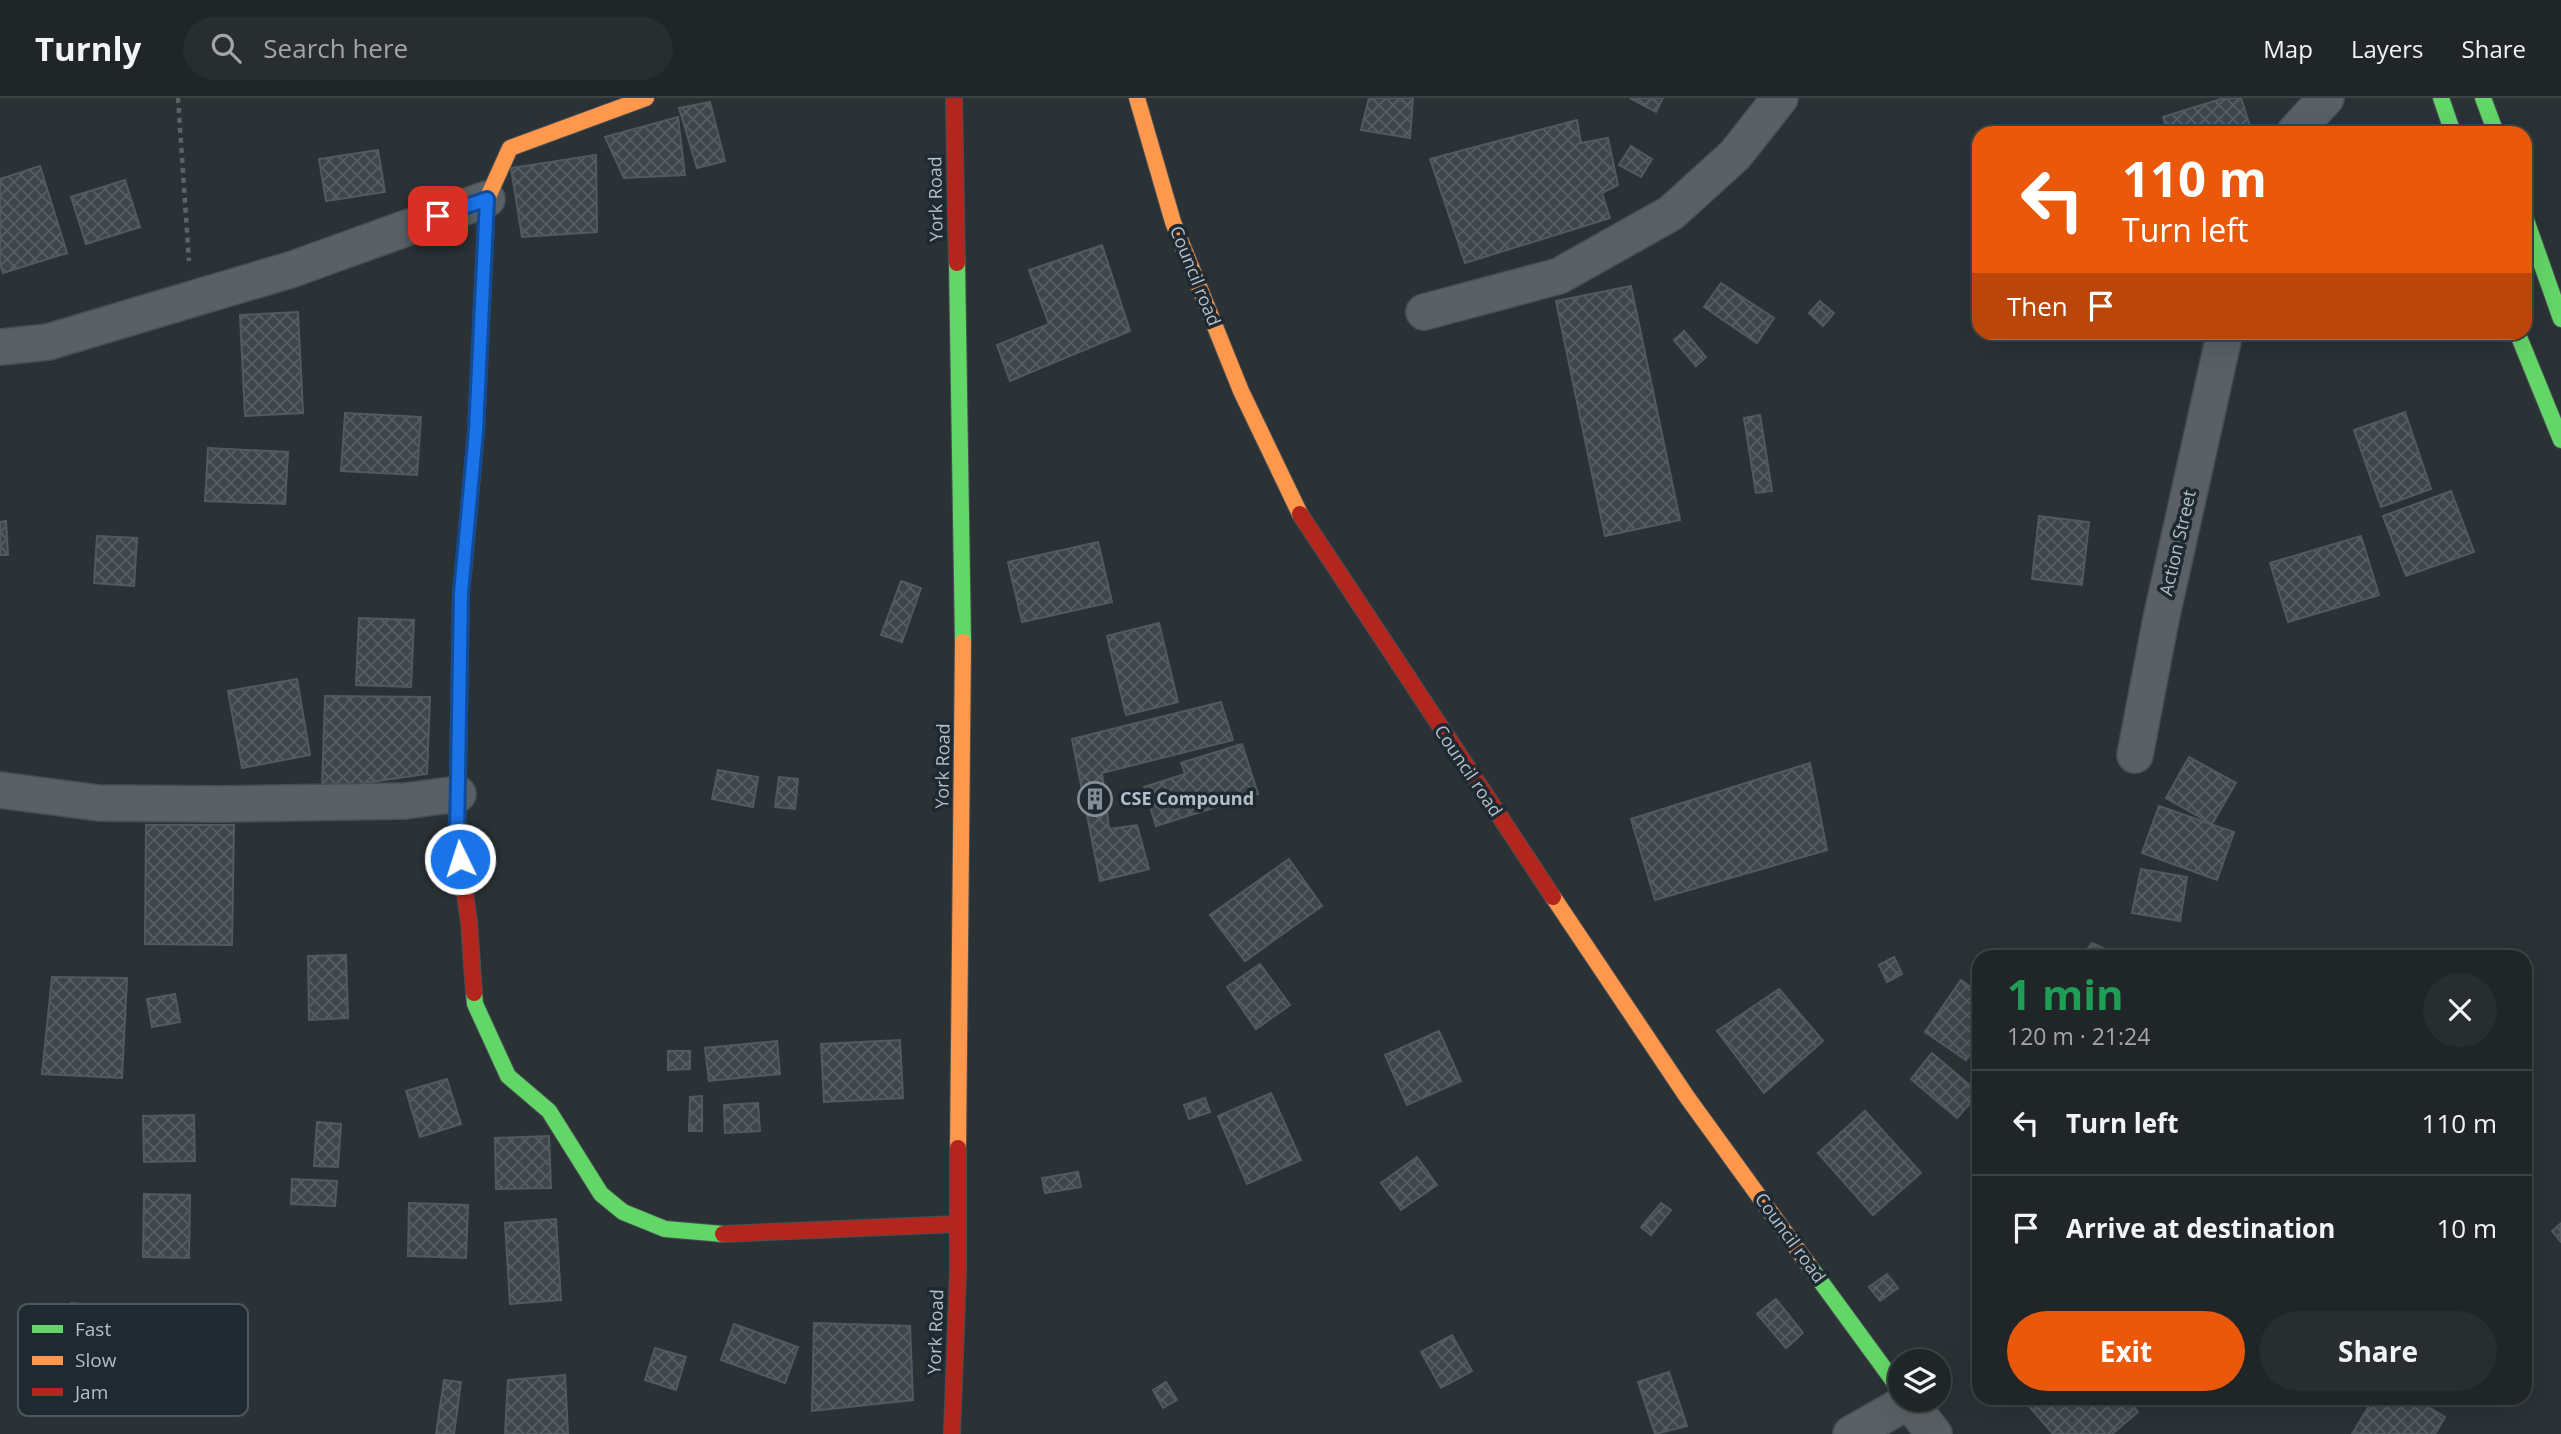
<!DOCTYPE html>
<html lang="en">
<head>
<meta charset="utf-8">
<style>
	body { margin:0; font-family:"Open Sans",sans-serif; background:#282e30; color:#f1f3f6; height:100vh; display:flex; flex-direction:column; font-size:26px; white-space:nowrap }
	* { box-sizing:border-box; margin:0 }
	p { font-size:23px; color:#a2a5a8 }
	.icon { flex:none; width:38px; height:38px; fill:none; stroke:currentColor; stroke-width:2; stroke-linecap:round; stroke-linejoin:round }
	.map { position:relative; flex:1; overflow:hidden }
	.panel { position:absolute; left:1972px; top:852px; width:560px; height:455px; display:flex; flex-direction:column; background:#202628; border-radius:21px; box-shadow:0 7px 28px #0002,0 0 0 2px #3d4345 }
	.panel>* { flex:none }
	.hud { position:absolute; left:1972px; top:28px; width:560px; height:214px; border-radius:21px; box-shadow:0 7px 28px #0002,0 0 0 2px #3d4345; background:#ea580c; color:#fff; overflow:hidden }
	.tools { position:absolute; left:1888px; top:1251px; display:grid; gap:14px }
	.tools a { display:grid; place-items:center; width:63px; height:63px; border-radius:50%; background:#202628; box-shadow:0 7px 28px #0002,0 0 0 2px #3d4345; font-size:35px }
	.pin { position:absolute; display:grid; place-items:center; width:60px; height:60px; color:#fff; margin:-30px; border-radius:14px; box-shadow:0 4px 10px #0006 }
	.me { position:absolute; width:77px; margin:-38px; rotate:356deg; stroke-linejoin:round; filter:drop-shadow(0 0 5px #0008) }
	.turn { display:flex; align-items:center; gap:24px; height:147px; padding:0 35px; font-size:32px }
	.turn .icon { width:91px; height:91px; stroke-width:2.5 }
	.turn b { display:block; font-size:49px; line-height:60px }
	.then { display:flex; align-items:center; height:66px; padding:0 35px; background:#0003; gap:14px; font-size:26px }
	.round { display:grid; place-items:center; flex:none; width:74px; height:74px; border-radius:37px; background:#282e30 }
	.summary { display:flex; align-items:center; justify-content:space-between; height:119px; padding:0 35px }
	h1 { font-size:42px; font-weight:700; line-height:52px; color:#1e9e55 }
	.cta { display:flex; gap:14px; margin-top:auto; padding:14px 35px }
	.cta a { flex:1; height:80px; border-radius:42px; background:#ea580c; color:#fff; font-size:28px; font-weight:700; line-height:80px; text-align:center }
	.cta a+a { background:#282e30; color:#f1f3f6 }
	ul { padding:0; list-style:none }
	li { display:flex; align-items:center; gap:21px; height:105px; padding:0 35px; border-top:2px solid #3d4345 }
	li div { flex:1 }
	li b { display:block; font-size:26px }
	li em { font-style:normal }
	header { display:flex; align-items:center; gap:42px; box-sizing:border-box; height:98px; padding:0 35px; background:#202628; border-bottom:2px solid #3d4345 }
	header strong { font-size:33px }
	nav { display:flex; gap:38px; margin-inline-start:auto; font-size:24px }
	.search { width:490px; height:63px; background:#282e30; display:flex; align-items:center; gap:18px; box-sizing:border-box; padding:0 24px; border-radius:38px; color:#a2a5a8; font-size:26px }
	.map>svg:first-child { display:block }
	.building { fill:url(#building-cross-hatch); stroke:#525a5e; stroke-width:2 }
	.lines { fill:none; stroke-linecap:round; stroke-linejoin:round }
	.street-casing { stroke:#484f53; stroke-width:38 }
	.fast-casing { stroke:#484f53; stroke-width:18 }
	.slow-casing { stroke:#484f53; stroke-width:18 }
	.jam-casing { stroke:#484f53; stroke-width:18 }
	.path { stroke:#5c6366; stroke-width:4.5; stroke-dasharray:5 5; stroke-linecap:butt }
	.street { stroke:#5a6065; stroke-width:35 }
	.fast { stroke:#63d668; stroke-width:16 }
	.slow { stroke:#ff974d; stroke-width:16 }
	.jam { stroke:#b3261e; stroke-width:16 }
	.route-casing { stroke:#114b97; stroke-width:18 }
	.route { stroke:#1a73e8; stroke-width:12 }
	.labels { text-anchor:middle; stroke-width:7; stroke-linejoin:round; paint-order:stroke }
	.street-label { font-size:18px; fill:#b5bfc7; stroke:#1e2931 }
	.poi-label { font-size:18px; font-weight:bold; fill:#b5bfc7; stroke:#1e2931; text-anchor:start }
	.key { fill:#1e2931; stroke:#4b565e; stroke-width:2 }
	.key-label { font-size:19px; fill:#b5bfc7 }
</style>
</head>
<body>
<header>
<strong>Turnly</strong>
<div class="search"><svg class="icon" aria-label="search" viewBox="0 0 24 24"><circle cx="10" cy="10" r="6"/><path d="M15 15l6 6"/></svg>Search here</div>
<nav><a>Map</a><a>Layers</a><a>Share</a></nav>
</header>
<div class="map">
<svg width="2561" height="1336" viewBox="0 0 2561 1336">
	<defs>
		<pattern id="building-cross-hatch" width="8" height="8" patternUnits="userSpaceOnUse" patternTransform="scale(1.75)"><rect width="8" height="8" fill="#3f464b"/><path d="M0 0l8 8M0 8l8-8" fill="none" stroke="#585f63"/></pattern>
	</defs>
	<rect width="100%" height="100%" fill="#2a3236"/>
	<path class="building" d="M1369,0H1413L1410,40L1361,32Z
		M1630,0H1663L1656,14Z
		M2224,0H2241L2252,35H2168L2163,19Z
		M710,4L725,63L697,70L679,10Z
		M678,19L685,77L624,80L605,39Z
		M1577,22L1581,45L1608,40L1618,87L1602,95L1610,120L1465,165L1430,61Z
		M1631,48L1652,61L1641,79L1619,67Z
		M378,52L385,94L326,103L319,61Z
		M596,57L597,134L522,139L511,70Z
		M40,68L67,155L3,175L0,166V81Z
		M125,82L140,129L86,146L71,99Z
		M1102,147L1130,233L1010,283L997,247L1049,226L1029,172Z
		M1721,185L1774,220L1757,245L1704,209Z
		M1631,188L1680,422L1605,438L1556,203Z
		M1820,203L1834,215L1823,228L1809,215Z
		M298,214L303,315L245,318L240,217Z
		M1684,233L1706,259L1696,268L1674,242Z
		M2405,314L2431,391L2381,409L2354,332Z
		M345,315L421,319L417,377L341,373Z
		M1760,317L1772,393L1756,395L1744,320Z
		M208,350L288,354L285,406L205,403Z
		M2451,393L2474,454L2406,478L2383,418Z
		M2039,418L2089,424L2082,487L2032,481Z
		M6,423L8,457H0V424Z
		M97,438L137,440L134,488L94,485Z
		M2361,438L2379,497L2288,524L2270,465Z
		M1098,444L1112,504L1022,524L1008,464Z
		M901,483L921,490L902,544L881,537Z
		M359,520L414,522L411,589L356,587Z
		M1159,525L1178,604L1126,617L1107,538Z
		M297,581L310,657L242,670L228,593Z
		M325,598L430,599L427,676L322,691Z
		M1221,604L1233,642L1102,675L1109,731L1137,727L1149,771L1100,783L1072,641Z
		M1242,646L1258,696L1156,728L1144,689L1185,676L1181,665Z
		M2189,659L2236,685L2212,726L2166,700Z
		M1810,665L1827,752L1655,802L1631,721Z
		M718,672L758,679L753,709L712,701Z
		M779,679L798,681L795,711L775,709Z
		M2159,708L2234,734L2217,782L2142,755Z
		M146,727H234L232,847L145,846Z
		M1289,761L1322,808L1245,863L1210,817Z
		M2141,771L2187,779L2180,823L2132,815Z
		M2092,845L2121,859H2081Z
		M346,857L348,920L309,922L308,858Z
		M1894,859L1902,876L1887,884L1879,867Z
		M1260,866L1290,907L1256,931L1227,889Z
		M52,879L127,880L122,980L42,976Z
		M1961,882L1979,895V944L1966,962L1925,934Z
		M1779,891L1823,943L1764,995L1717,933Z
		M175,896L180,924L152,929L147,901Z
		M1439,933L1461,983L1407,1007L1385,957Z
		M900,942L903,1000L824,1004L821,946Z
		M777,943L780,976L709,983L705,950Z
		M668,953H690V971L668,972Z
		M1932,955L1979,995L1957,1020L1911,981Z
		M447,981L461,1026L420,1039L406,993Z
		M1271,995L1301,1062L1247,1086L1218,1018Z
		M702,998V1033H689L690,999Z
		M1205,1000L1210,1014L1189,1021L1184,1007Z
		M758,1005L760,1033L725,1035L724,1007Z
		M1865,1013L1921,1075L1873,1117L1818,1055Z
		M194,1017L195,1063L144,1064L143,1018Z
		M317,1024L341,1026L338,1069L314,1068Z
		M549,1038L551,1090L496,1091L495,1040Z
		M1417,1059L1437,1087L1401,1112L1381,1085Z
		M1078,1074L1081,1089L1045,1095L1042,1080Z
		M292,1081L337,1083L335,1108L291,1106Z
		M144,1096L190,1097L189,1160L143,1159Z
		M409,1105L468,1107L466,1160L408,1158Z
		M1661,1105L1671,1112L1651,1137L1641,1129Z
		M556,1121L561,1202L510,1206L505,1125Z
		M2561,1125V1144L2552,1133Z
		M1887,1176L1898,1190L1880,1203L1869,1189Z
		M1776,1201L1803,1235L1786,1250L1757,1216Z
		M71,1205L183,1215L172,1280L63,1283Z
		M814,1225L910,1228L913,1302L812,1313Z
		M734,1226L798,1249L785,1285L721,1262Z
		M1452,1237L1472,1273L1441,1290L1421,1254Z
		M655,1250L686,1259L676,1292L645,1282Z
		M1669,1274L1687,1328L1655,1336L1638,1284Z
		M565,1277L568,1336H505L508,1282Z
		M444,1282L461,1284L454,1336H436Z
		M1166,1284L1177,1302L1163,1310L1153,1292Z
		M2022,1300H2126L2138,1314L2112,1336H2053Z
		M2374,1300H2413L2445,1319L2435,1336H2352Z"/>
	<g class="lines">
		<g class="street-casing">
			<path id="street" d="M2294,35L2326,0
				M1424,214L1559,178L1671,115L1735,57L1780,0
				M0,249L48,244L293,171L487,101
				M2135,657L2161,521L2225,234
				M0,692L99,705L219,706L405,703L458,696
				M1908,1302L1934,1336
				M1851,1336L1909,1303"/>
		</g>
		<g class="fast-casing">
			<path id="fast" d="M2441,0L2453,35
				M2483,0L2496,35
				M2525,119L2561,221
				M957,165L963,544
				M2517,234L2561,342
				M474,895L475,906L508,978L549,1013L601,1096L623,1114L665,1131L723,1136
				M1808,1166L1900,1292"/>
		</g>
		<g class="slow-casing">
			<path id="slow" d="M1137,0L1173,124L1241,293L1300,416
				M465,456L476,333L487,101L510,50L646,0
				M1553,799L1687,999L1808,1166
				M958,1050L963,544"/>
		</g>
		<g class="jam-casing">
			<path id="jam" d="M954,0L957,165
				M1300,416L1553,799
				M465,456L461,495L457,740L469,824L474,895
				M723,1136L958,1126
				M952,1336L958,1174V1050"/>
		</g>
		<path class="path" d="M178,0L189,163"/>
		<use href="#street" class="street"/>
		<use href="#fast" class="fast"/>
		<use href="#slow" class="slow"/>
		<use href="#jam" class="jam"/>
	</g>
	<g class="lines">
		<g class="route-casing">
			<path id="route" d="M438,118L487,101L476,333L461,495L457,740L460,761"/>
		</g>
		<use href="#route" class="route"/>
	</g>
	<defs>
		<g id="building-ring" transform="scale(1.75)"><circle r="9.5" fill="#1e2931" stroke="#848e94" stroke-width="1.5"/><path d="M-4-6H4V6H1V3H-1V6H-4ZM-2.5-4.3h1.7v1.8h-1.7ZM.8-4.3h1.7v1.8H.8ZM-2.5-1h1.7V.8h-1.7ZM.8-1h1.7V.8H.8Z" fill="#848e94"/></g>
	</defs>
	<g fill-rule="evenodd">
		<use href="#building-ring" x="1095" y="701"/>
	</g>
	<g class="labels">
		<g class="street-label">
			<text transform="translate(936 101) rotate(-91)" y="6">York Road</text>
			<text transform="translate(1195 178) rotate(68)" y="6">Council road</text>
			<text transform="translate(2178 445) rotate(-77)" y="6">Action Street</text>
			<text transform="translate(943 668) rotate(-89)" y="6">York Road</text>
			<text transform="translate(1468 673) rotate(56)" y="6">Council road</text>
			<text transform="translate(1790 1140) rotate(54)" y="6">Council road</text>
			<text transform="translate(936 1234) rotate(-88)" y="6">York Road</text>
		</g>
		<g class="poi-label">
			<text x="1120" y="707">CSE Compound</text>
		</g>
	</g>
	<rect x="18" y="1206" width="230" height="112" rx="10" class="key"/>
	<rect x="32" y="1227" width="31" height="8" fill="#63d668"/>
	<rect x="32" y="1258" width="31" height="9" fill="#ff974d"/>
	<rect x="32" y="1290" width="31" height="8" fill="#b3261e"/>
	<g class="key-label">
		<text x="75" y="1238">Fast</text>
		<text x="75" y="1269">Slow</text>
		<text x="75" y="1301">Jam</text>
	</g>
</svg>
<div class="tools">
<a><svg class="icon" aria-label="layers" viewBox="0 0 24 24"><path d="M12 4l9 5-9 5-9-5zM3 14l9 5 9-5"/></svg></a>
</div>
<div class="pin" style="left:438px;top:118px;background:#d93025"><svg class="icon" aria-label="arrive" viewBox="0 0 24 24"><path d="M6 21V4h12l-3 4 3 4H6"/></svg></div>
<svg class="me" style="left:460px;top:761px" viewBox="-20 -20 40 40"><circle r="17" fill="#1a73e8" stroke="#fff" stroke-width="3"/><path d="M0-11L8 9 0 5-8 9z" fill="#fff"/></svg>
<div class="hud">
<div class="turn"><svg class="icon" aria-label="left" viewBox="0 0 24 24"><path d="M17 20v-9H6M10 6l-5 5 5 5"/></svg><div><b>110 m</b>Turn left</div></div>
<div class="then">Then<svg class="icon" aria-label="arrive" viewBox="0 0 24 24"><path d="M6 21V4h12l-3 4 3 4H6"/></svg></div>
</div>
<section class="panel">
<div class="summary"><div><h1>1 min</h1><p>120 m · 21:24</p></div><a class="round"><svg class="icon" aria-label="close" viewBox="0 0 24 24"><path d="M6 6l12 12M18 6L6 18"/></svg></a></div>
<ul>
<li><svg class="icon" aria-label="left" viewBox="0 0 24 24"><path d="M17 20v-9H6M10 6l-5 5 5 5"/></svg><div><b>Turn left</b></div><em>110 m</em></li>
<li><svg class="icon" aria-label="arrive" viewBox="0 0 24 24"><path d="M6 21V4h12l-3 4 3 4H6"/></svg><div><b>Arrive at destination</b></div><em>10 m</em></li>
</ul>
<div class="cta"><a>Exit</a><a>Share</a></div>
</section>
</div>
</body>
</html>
